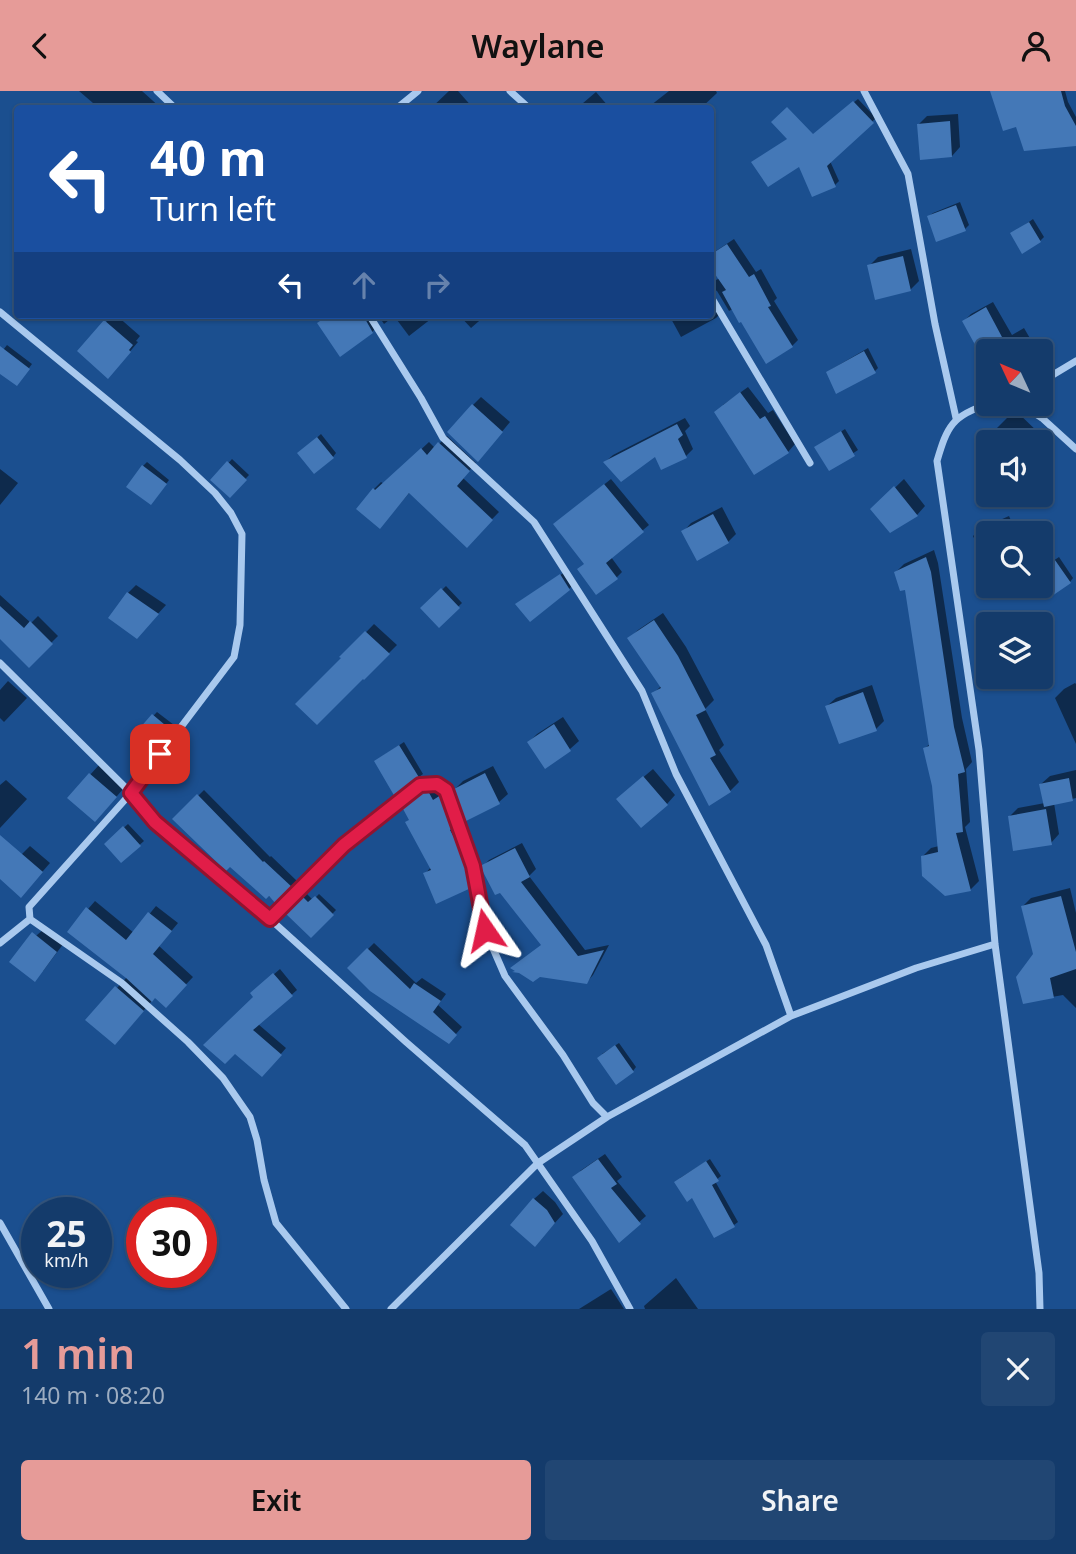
<!DOCTYPE html>
<html lang="en">
<head>
<meta charset="utf-8">
<style>
	body { margin:0; font-family:"Noto Sans",sans-serif; background:#214673; color:#f1f3f6; height:100vh; display:flex; flex-direction:column; font-size:26px; white-space:nowrap }
	* { box-sizing:border-box; margin:0 }
	p { font-size:23px; color:#9dadc1 }
	.icon { flex:none; width:38px; height:38px; fill:none; stroke:currentColor; stroke-width:2; stroke-linecap:round; stroke-linejoin:round }
	.map { position:relative; height:1218px; overflow:hidden }
	.side { display:flex; flex-direction:column; background:#143b6b; flex:1 }
	.side>* { flex:none }
	.guide { position:absolute; left:14px; top:14px; width:700px; height:214px; border-radius:7px; box-shadow:0 2px 5px #0004,0 0 0 2px #33557e; background:#1a4fa0; color:#fff; overflow:hidden }
	.needle { width:46px; rotate:314deg }
	.fabs { position:absolute; left:976px; top:248px; display:grid; gap:14px }
	.fabs a { display:grid; place-items:center; width:77px; height:77px; border-radius:7px; background:#143b6b; box-shadow:0 2px 5px #0004,0 0 0 2px #33557e; font-size:35px }
	.speed { position:absolute; left:21px; top:1106px; display:flex; gap:14px; font-size:35px; font-weight:700; text-align:center }
	.speed>* { display:grid; place-content:center; width:91px; height:91px; border-radius:50%; background:#143b6b; box-shadow:0 2px 5px #0004,0 0 0 2px #33557e; line-height:1 }
	.speed small { font-size:18px; font-weight:400 }
	.speed .limit { border:10px solid #d22; background:#fff; color:#111 }
	.pin { position:absolute; display:grid; place-items:center; width:60px; height:60px; color:#fff; margin:-30px; border-radius:14px; box-shadow:0 4px 10px #0006 }
	.me { position:absolute; width:77px; margin:-38px; rotate:349deg; stroke-linejoin:round; filter:drop-shadow(0 0 5px #0008) }
	.turn { display:flex; align-items:center; gap:24px; height:147px; padding:0 21px; font-size:32px }
	.turn .icon { width:91px; height:91px; stroke-width:2.5 }
	.turn b { display:block; font-size:49px; line-height:60px }
	.lanes { display:flex; align-items:center; height:66px; padding:0 21px; background:#0003; justify-content:center; gap:35px; direction:ltr }
	.lanes .off { opacity:.35 }
	.round { display:grid; place-items:center; flex:none; width:74px; height:74px; border-radius:7px; background:#214673 }
	.head { display:flex; align-items:center; justify-content:space-between; height:119px; padding:0 21px }
	h1 { font-size:42px; font-weight:600; line-height:52px; color:#e69b98 }
	.button { display:flex; gap:14px; margin-top:auto; padding:14px 21px }
	.button a { flex:1; height:80px; border-radius:7px; background:#e69b98; color:#111; font-size:28px; font-weight:600; line-height:80px; text-align:center }
	.button a+a { background:#214673; color:#f1f3f6 }
	header { display:flex; justify-content:space-between; align-items:center; height:91px; padding:0 21px; background:#e69b98; color:#111; font-size:32px; font-weight:600 }
	.map>svg:first-child { display:block }
	.shadow { fill:#0007 }
	.building { fill:#4478b7 }
	.lines { fill:none; stroke-linecap:round; stroke-linejoin:round }
	.street { stroke:#a9c9ee; stroke-width:7 }
	.route-casing { stroke:#92132f; stroke-width:18 }
	.route { stroke:#e11d48; stroke-width:12 }
</style>
</head>
<body>
<header><svg class="icon" aria-label="back" viewBox="0 0 24 24"><path d="M15 5l-7 7 7 7"/></svg>Waylane<svg class="icon" aria-label="person" viewBox="0 0 24 24"><circle cx="12" cy="8" r="4"/><path d="M4 21q1-7 8-7t8 7"/></svg></header>
<div class="map">
<svg width="1076" height="1218" viewBox="0 0 1076 1218">
	<rect width="100%" height="100%" fill="#1b4f8f"/>
	<path class="shadow" d="M79,0H142L162,18H100Z
		M449,0H458L474,18H430Z
		M669,0H716L717,2L700,18H646Z
		M991,0H1065L1068,11L1076,26V50L1017,34Z
		M596,1L609,16L607,18H576Z
		M858,8L876,27L830,70L839,90L835,94L798,56Z
		M958,23L960,56L952,65L921,67L919,33L927,25Z
		M960,111L969,134L965,138L929,125L933,122Z
		M1033,128L1044,146L1040,150L1012,143Z
		M734,148L756,181L761,178L777,207L774,210L798,249L792,255L742,229L733,218L729,220L717,200L710,196V192L720,187L710,164Z
		M911,158L919,190L910,199L869,175L878,166Z
		M710,199L723,220L716,227L681,246L669,224H710Z
		M993,211L1012,244L1024,237L1038,261H989V274L964,230L971,223Z
		M112,224H116L140,245L136,250L138,251L116,277L106,231Z
		M329,224H372L378,235L372,241Z
		M378,224H436L409,245L394,225L384,233Z
		M459,224H486L471,237Z
		M7,254L32,273L20,289L0,281V263Z
		M868,257L878,277L875,280L832,278Z
		M748,296L768,322L773,319L795,353L788,361L723,314Z
		M481,306L510,331L486,360L473,314Z
		M1015,319L1040,343L1032,352H996L989,345Z
		M685,327L690,335L685,340L693,358L686,365L655,363L605,371L613,364Z
		M845,338L858,359L829,378L817,356Z
		M321,343L336,362L333,366L303,359Z
		M447,345L476,372L463,387L499,421L467,454L410,401L387,428L374,398L381,391L384,393L429,351L435,357Z
		M232,368L249,384L230,404L213,389Z
		M147,371L169,389L155,408L143,375Z
		M0,378L18,392L0,414Z
		M611,388L649,434L611,466L622,481L616,487L586,472L562,427Z
		M904,388L925,415L917,424L873,418Z
		M722,416L736,443L728,451L683,441L691,432Z
		M1009,425L1017,443H989V472L986,473L973,445L982,437Z
		M934,459L938,472L962,627L972,671L966,678L970,731L965,736L979,790L970,799L923,765L931,757L939,755L934,694L925,657L931,652L906,496L896,481L904,473Z
		M1059,466L1073,487L1070,491L1041,478Z
		M565,481L573,494L569,498L521,510Z
		M136,494L166,514L145,537L128,502Z
		M446,495L462,512L439,534L423,517Z
		M0,504L31,532L38,525L58,545L29,574L0,545Z
		M663,522L686,556L714,609L705,618L724,654L719,659L739,691L730,700L710,713L653,603L662,594L629,548L638,539Z
		M374,533L397,554L364,587L342,566Z
		M998,586H1030L1005,599Z
		M8,590L27,607L4,631L0,627V599Z
		M1075,592L1076,593V653L1055,607L1064,598Z
		M872,594L884,630L876,638L827,615L836,607Z
		M157,621L174,634L154,658L134,645Z
		M563,626L579,650L570,658L546,675L529,651L537,643Z
		M404,651L423,683L419,686L415,688L380,667Z
		M99,674L124,697L103,721L69,707Z
		M493,675L508,703L499,711L454,699L463,690Z
		M653,678L675,704L667,713L627,700Z
		M1076,679V707L1054,712L1059,743L1051,752L1010,725L1018,717L1045,712L1041,693L1050,685Z
		M6,689L27,708L0,737V694Z
		M432,692H436L442,701L450,697L461,727L458,730L469,752L475,768L479,787L470,796L425,783L431,776L412,708Z
		M204,699L270,766L271,765L297,790L276,811L175,728Z
		M128,733L144,750L121,770L106,753Z
		M522,752L536,778L529,785L585,859L609,854L593,884L586,892L542,853L482,776L489,769Z
		M30,755L50,772L29,796L22,763Z
		M1070,797L1076,822V917L1063,904L1024,911L1035,863L1023,815L1031,807Z
		M307,803L313,809L319,803L336,819L311,845L287,822Z
		M95,810L134,842L156,815L178,832L159,855L193,886L173,907L156,905L123,944L88,929L127,886L69,840Z
		M45,837L64,852L43,880L29,851Z
		M374,852L416,892L422,887L446,903L438,914L462,936L455,944L349,877Z
		M280,878L297,899L258,933L286,957L268,978L235,960L258,897Z
		M619,952L636,976L633,980L602,963Z
		M605,1063L622,1086L617,1090L646,1125L619,1149L580,1080Z
		M710,1068L721,1085L715,1090L738,1131L734,1134L680,1087Z
		M543,1100L555,1111L563,1123L543,1145L534,1108Z
		M676,1187L698,1218H645L644,1215Z
		M611,1198L624,1218H579Z"/>
	<path class="building" d="M990,0H1061L1065,15L1076,35V55L1024,60L1016,36L1003,40Z
		M853,10L874,32L827,75L836,96L812,106L799,76L768,96L751,71L787,48L771,31L787,16L813,43Z
		M950,30L952,66L920,69L917,33Z
		M956,114L966,140L936,151L927,125Z
		M1029,131L1041,151L1022,163L1010,142Z
		M727,153L749,186L754,183L771,215L768,216L793,256L766,273L741,231L739,232L722,201L726,199L710,176V164Z
		M903,165L911,200L875,209L867,174Z
		M986,216L1010,261H979L962,230Z
		M329,224H363L373,242L340,266L317,232Z
		M104,229L133,254L129,259L131,261L108,288L77,260Z
		M0,255L30,278L17,295L0,283Z
		M864,260L876,282L836,303L826,281Z
		M740,301L760,328L765,325L789,362L754,384L714,321Z
		M472,313L503,341L478,371L447,341Z
		M677,333L683,344L678,348L687,367L661,379L655,366L621,391L603,371Z
		M841,340L855,365L829,380L814,356Z
		M317,346L334,367L314,383L297,362Z
		M438,351L470,380L457,395L493,429L467,457L409,402L380,438L356,418L373,397L375,399L421,357L427,364Z
		M227,370L247,389L230,407L210,389Z
		M142,374L167,393L151,414L126,396Z
		M604,393L644,441L606,472L618,488L596,504L577,478L584,473L553,433Z
		M894,395L918,425L890,442L870,418Z
		M713,423L729,452L697,470L681,440Z
		M1041,449L1071,492L1052,505L1041,489Z
		M926,466L931,481L954,636L965,681L958,683L963,741L956,742L971,800L945,805L922,785L921,765L938,761L932,695L923,657L929,655L905,499L900,500L894,481Z
		M560,483L570,499L530,531L515,513Z
		M441,497L460,517L439,537L420,517Z
		M127,501L159,523L137,548L108,527Z
		M0,515L24,537L30,530L53,553L29,577L0,548Z
		M654,529L678,565L706,619L696,624L716,664L710,667L731,701L709,715L651,602L661,597L627,547Z
		M365,540L390,563L364,589L363,588L317,634L295,613L341,567L339,566Z
		M863,601L877,640L839,653L825,615Z
		M152,623L171,639L151,664L132,646Z
		M554,633L571,660L545,678L527,651Z
		M399,654L420,688L416,689L395,706L374,670Z
		M89,682L117,706L95,731L67,707Z
		M485,682L500,713L464,731L452,699Z
		M643,685L668,714L641,737L616,708Z
		M1069,687L1073,710L1044,716L1039,693Z
		M422,700H428L433,709L441,704L453,737L450,739L462,761L467,777L471,797L436,813L423,782L431,779L405,731L409,729L402,716Z
		M197,703L263,771L264,770L293,797L276,813L269,805L266,808L230,776L226,780L172,728Z
		M1046,718L1052,754L1013,760L1008,725Z
		M123,735L141,755L121,772L104,753Z
		M0,744L43,781L21,807L0,788Z
		M515,757L530,786L521,791L578,865L604,859L587,893L540,886L533,891L519,882L512,881L515,880L510,877L541,854L500,802L495,804L480,775Z
		M302,805L308,811L315,805L334,824L311,847L285,822Z
		M1061,805L1076,861V878L1050,887L1054,907L1023,913L1016,886L1033,863L1021,815Z
		M86,816L126,849L148,821L172,840L153,863L187,894L166,917L155,907L152,911L126,887L67,841Z
		M32,841L57,861L35,891L9,871Z
		M367,857L410,898L414,892L441,910L433,921L457,944L449,953L370,900L347,877Z
		M273,882L293,905L253,939L282,964L262,986L235,963L225,973L203,954L253,906L250,902Z
		M115,895L144,920L115,954L85,929Z
		M615,954L634,981L616,994L597,967Z
		M598,1068L617,1093L611,1097L641,1133L619,1152L572,1086Z
		M706,1070L719,1090L712,1094L735,1136L714,1147L692,1107L687,1111L674,1091Z
		M533,1107L547,1119L555,1132L535,1156L510,1134Z"/>
	<g class="lines">
		<path class="street" d="M157,0L176,18
			M510,0L530,18
			M864,0L908,83L935,233L956,327
			M396,18L418,0
			M710,204L810,372
			M0,221L180,369L215,402L231,422L242,443L240,534L234,566L131,702L29,816L30,828L122,892L188,951L223,987L250,1026L257,1049L264,1089L276,1132L346,1218
			M369,224L421,307L443,347L534,431L642,600L676,683L766,854L791,925L916,877L995,853
			M1041,291L1076,270
			M989,313C952,324 947,336 937,370L979,659L995,853L1039,1182L1040,1218
			M1021,313L1042,327L1076,358
			M0,572L131,702L155,731L270,828L406,951L525,1054L592,1150L630,1218
			M270,828L344,754L420,694L437,693L446,699L473,775L485,839L505,885L563,964L593,1012L607,1026L538,1072L391,1218
			M0,852L30,828
			M607,1026L791,925
			M0,1132L49,1218"/>
	</g>
	<g class="lines">
		<g class="route-casing">
			<path id="route" d="M160,663L131,702L155,731L270,828L344,754L420,694L437,693L446,699L473,775L485,839"/>
		</g>
		<use href="#route" class="route"/>
	</g>
</svg>
<div class="fabs">
<a><svg class="needle" viewBox="-14 -14 28 28"><path d="M0-13l5 13h-10z" fill="#e53935"/><path d="M0 13l5-13h-10z" fill="#9dadc1"/></svg></a>
<a><svg class="icon" aria-label="sound" viewBox="0 0 24 24"><path d="M4 9h4l5-4v14l-5-4H4zM17 9q2 3 0 6"/></svg></a>
<a><svg class="icon" aria-label="search" viewBox="0 0 24 24"><circle cx="10" cy="10" r="6"/><path d="M15 15l6 6"/></svg></a>
<a><svg class="icon" aria-label="layers" viewBox="0 0 24 24"><path d="M12 4l9 5-9 5-9-5zM3 14l9 5 9-5"/></svg></a>
</div>
<div class="speed"><div>25<small>km/h</small></div><div class="limit">30</div></div>
<div class="pin" style="left:160px;top:663px;background:#d93025"><svg class="icon" aria-label="arrive" viewBox="0 0 24 24"><path d="M6 21V4h12l-3 4 3 4H6"/></svg></div>
<svg class="me" style="left:485px;top:839px" viewBox="-20 -20 40 40"><path d="M0-17L14 15 0 8-14 15z" fill="#e11d48" stroke="#fff" stroke-width="4"/></svg>
<div class="guide">
<div class="turn"><svg class="icon" aria-label="left" viewBox="0 0 24 24"><path d="M17 20v-9H6M10 6l-5 5 5 5"/></svg><div><b>40 m</b>Turn left</div></div>
<div class="lanes"><svg class="icon" aria-label="left" viewBox="0 0 24 24"><path d="M17 20v-9H6M10 6l-5 5 5 5"/></svg><svg class="icon off" aria-label="ahead" viewBox="0 0 24 24"><path d="M12 20V5M6 11l6-6 6 6"/></svg><svg class="icon off" aria-label="right" viewBox="0 0 24 24"><path d="M7 20v-9h11M14 6l5 5-5 5"/></svg></div>
</div>
</div>
<section class="side">
<div class="head"><div><h1>1 min</h1><p>140 m · 08:20</p></div><a class="round"><svg class="icon" aria-label="close" viewBox="0 0 24 24"><path d="M6 6l12 12M18 6L6 18"/></svg></a></div>
<div class="button"><a>Exit</a><a>Share</a></div>
</section>
</body>
</html>
